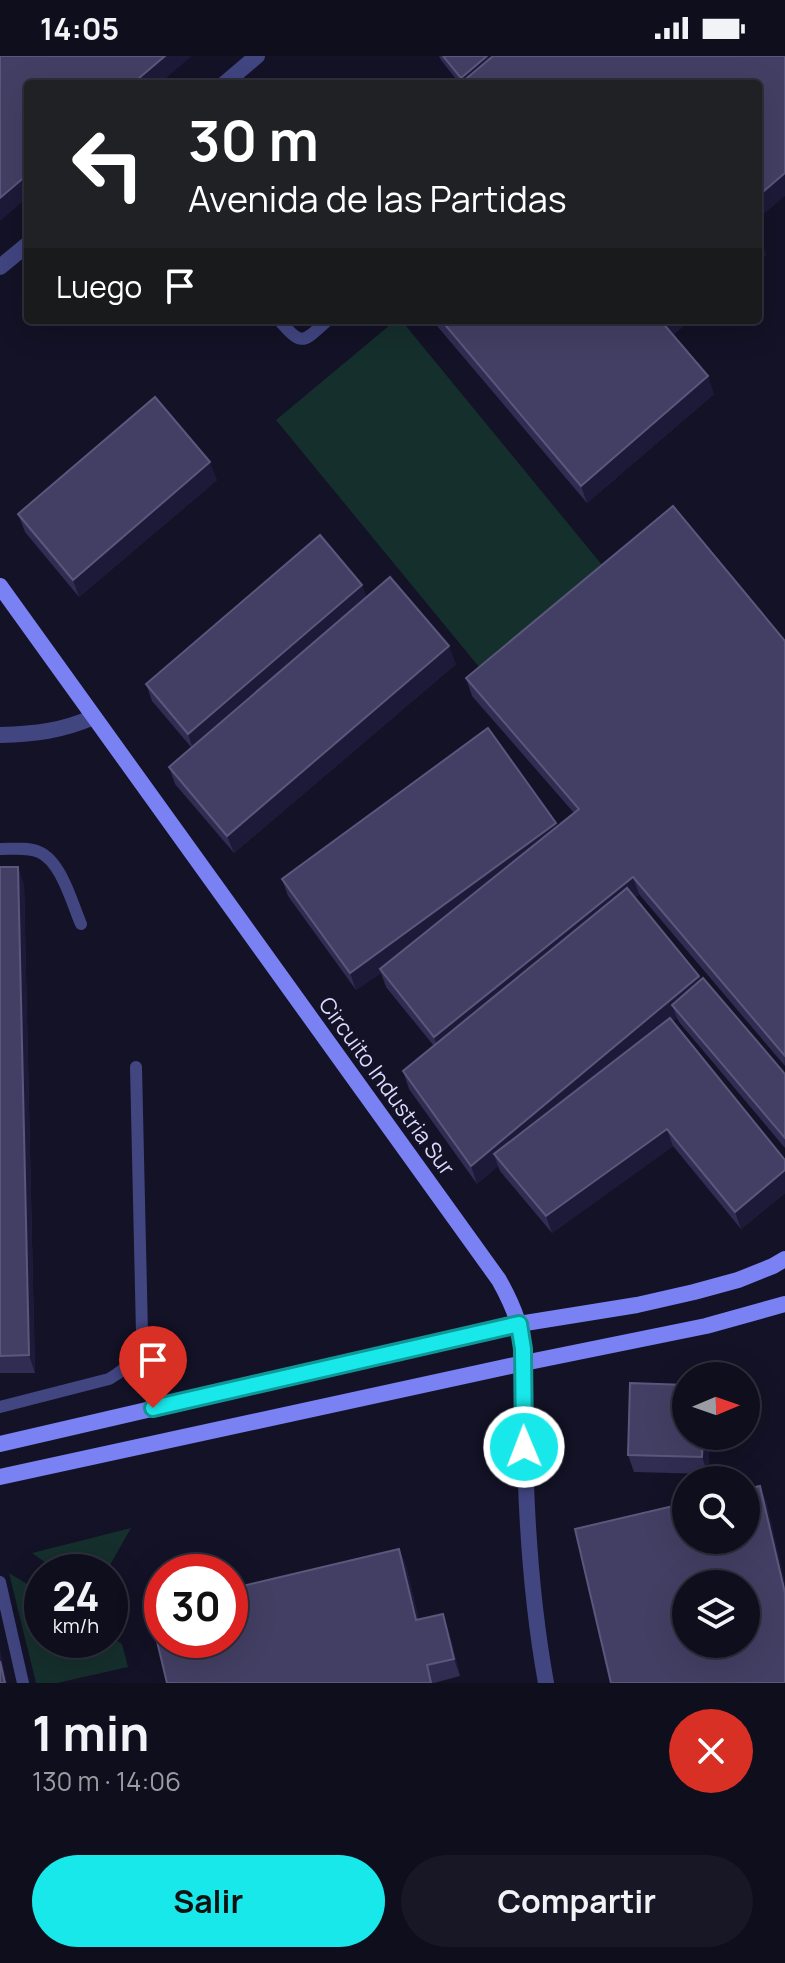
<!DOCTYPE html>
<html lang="es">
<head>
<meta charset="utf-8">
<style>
	body { margin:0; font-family:Manrope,sans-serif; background:#171725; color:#f1f3f6; height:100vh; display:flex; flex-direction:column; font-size:30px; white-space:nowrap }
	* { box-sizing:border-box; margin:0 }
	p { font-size:26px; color:#9b9ca3 }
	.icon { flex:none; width:44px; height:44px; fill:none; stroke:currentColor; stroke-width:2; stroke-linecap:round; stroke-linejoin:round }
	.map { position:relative; height:1627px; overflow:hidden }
	.drawer { display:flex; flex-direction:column; background:#0e0e1c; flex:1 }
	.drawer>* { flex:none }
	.hud { position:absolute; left:24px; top:24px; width:738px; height:244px; border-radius:8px; box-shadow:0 8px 32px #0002,0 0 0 2px #2e2e3b; background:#202124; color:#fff; overflow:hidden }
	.needle { width:52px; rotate:88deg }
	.controls { position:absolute; left:672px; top:1306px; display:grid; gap:16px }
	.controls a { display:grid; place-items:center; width:88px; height:88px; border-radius:50%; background:#0e0e1c; box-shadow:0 8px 32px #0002,0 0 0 2px #2e2e3b; font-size:40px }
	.speed { position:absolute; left:24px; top:1498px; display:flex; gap:16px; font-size:40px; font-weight:700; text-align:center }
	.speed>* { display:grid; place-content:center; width:104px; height:104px; border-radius:50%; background:#0e0e1c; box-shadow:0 8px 32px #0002,0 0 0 2px #2e2e3b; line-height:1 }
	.speed small { font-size:20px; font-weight:400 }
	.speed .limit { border:12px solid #d22; background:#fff; color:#111 }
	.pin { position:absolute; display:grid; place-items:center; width:68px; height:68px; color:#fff; margin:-82px -34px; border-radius:50% 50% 50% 0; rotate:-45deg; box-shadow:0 0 8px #0007 }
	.pin .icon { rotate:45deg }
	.me { position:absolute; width:88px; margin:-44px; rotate:359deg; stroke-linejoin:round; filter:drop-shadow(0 0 6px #0008) }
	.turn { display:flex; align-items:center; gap:28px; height:168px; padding:0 32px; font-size:36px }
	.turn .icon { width:104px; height:104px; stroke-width:2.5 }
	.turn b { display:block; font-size:56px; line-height:68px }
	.then { display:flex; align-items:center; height:76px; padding:0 32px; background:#0003; gap:16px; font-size:30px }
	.round { display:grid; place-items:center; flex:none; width:84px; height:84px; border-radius:42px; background:#171725 }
	.overview { display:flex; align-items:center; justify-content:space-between; height:136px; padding:0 32px }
	h1 { font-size:48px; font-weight:700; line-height:60px }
	.primary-button { display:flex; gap:16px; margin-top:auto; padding:16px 32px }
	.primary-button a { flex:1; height:92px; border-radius:48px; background:#18e8ea; color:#111; font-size:32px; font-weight:700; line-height:92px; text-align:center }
	.primary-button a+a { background:#171725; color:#f1f3f6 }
	.status { display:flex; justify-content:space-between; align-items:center; height:56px; padding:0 40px; background:#0e0e1c; direction:ltr }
	.status svg { height:22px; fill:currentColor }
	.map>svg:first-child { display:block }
	.green { fill:#152f2c }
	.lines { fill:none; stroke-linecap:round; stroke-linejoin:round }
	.lane { stroke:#414580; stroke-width:12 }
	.street { stroke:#414580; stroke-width:16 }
	.secondary { stroke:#7a82f3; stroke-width:16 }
	.wall { fill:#312c52 }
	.shaded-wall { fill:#1d1a39 }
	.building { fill:#433f64; stroke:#5b577c; stroke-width:2; fill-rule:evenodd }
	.route-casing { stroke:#109798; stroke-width:20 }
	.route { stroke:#18e8ea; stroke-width:14 }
	.labels { text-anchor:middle; stroke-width:8; stroke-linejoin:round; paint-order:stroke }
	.street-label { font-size:22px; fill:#dbdafc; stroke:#131226 }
</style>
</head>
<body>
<div class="status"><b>14:05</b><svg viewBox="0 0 49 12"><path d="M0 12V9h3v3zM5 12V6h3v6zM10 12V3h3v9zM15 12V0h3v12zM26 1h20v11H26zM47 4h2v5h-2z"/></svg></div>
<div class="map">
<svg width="785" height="1627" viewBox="0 0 785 1627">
	<rect width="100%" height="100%" fill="#131226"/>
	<path class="green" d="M396,264H401L607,515L484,617L276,364Z
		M131,1472L106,1516H59L32,1497Z
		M9,1517L42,1537V1584H110V1581L122,1588L128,1611L57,1627H36Z"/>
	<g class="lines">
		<path class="lane" d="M279,264C303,292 303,286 328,264
			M0,793C12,793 28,791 39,796C61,805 72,847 81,868
			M0,1351L109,1323C130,1311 137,1301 142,1278L136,1011
			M0,1526L23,1627"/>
		<path class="street" d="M224,28L257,0
			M0,211L28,188
			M0,679C36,678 61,675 94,661
			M524,1307C524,1414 527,1522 546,1627"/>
		<path class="secondary" d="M0,530L499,1224C515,1253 523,1274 524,1307
			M0,1388L519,1268L637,1249L694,1236L738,1224L773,1210L785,1203
			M0,1421L524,1307L706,1270L785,1248"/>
	</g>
	<path class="wall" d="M439,0H785L460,28L441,4Z
		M432,264H690L673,279L714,338L587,447Z
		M217,424L79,541L25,476L18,458Z
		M367,541L456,608L234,797L175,728L169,711L191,691L152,645L146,628Z
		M785,585V1010L639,838L635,842L699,920L701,924L785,1018V1092L679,966L677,962L673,965L785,1104V1137L741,1173L673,1090L552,1177L500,1115L498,1110L477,1128L409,1033L403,1015L434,990L386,931L381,917L356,934L288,840L282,823L556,767L557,771L574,757L472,640L466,622Z
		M0,811L24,828L35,1317H0Z
		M686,1380H710L708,1418L634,1416L628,1399Z
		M399,1493L406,1510L419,1564L449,1576L460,1620L434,1627H167Z"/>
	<path class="shaded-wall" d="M165,0H192L159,28H132Z
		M487,0H501L463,28L461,22Z
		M785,117V140L758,163V140Z
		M28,118V141L0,165V142Z
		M760,181L766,199L758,206V183Z
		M663,264H690L668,283L661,265Z
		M708,320L714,338L587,447L581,430Z
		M210,406L217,424L79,541L73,524Z
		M362,529L369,546L194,696L188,678Z
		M449,590L456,608L234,797L227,780Z
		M556,767L562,785L380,913L381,917L356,934L350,917Z
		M18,811L24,828L35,1317L29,1299Z
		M633,821L639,838L440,999L434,981Z
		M699,920L706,938L672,949L677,962L502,1107L494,1098L498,1110L477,1128L471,1110Z
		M667,1073L673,1090L552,1177L546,1160Z
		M785,1114V1137L741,1173L735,1156Z
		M703,1380H710L708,1418L702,1401Z
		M760,1430L767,1447L785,1527V1537Z
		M399,1493L406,1510L423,1582L416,1564Z
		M443,1558L449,1576L460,1620L454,1603Z
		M0,1593L7,1627H5L0,1605Z"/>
	<path class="building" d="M0,0H165L132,28H28V118L0,142Z
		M443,0H487L461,22Z
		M493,0H785V117L758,140V28H460Z
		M441,264H663L661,265L708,320L581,430Z
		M155,341L210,406L73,524L18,458Z
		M673,450L785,585V1000L633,821L434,981L380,913L579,753L466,622Z
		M320,479L362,529L188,678L146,628Z
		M390,521L449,590L227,780L169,711Z
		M488,672L556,767L350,917L282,823Z
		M0,811H18L29,1299L0,1300Z
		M627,832L699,920L471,1110L403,1015Z
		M703,922L785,1018V1082L672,949Z
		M670,962L785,1104V1114L735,1156L667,1073L546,1160L494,1098Z
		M630,1327L686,1329V1380H703L702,1401L628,1399Z
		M760,1430L785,1537V1627H611L575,1473L686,1447V1484H746V1433ZM686,1528H746V1588H686Z
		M399,1493L416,1564L443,1558L454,1603L427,1609L431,1627H167L149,1552L162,1549V1584H230V1533Z
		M0,1605L5,1627H0Z"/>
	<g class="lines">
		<g class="route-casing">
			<path id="route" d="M153,1352L519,1268L523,1293L524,1391"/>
		</g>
		<use href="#route" class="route"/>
	</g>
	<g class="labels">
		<g class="street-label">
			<text transform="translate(387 1030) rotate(54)" y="8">Circuito Industria Sur</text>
		</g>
	</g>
</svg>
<div class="controls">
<a><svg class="needle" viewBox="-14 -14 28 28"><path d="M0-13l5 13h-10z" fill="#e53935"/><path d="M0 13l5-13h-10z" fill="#9b9ca3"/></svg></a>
<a><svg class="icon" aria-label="search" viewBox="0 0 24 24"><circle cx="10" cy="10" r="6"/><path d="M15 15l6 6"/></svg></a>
<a><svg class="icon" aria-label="layers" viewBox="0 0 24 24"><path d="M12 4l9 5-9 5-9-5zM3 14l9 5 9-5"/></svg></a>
</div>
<div class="speed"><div>24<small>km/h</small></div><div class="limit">30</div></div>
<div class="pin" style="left:153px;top:1352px;background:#d93025"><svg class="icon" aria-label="arrive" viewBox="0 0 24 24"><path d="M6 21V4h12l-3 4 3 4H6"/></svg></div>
<svg class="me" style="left:524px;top:1391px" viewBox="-20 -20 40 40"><circle r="17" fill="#18e8ea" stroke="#fff" stroke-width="3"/><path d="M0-11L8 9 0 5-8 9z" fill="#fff"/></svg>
<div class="hud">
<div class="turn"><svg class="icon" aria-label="left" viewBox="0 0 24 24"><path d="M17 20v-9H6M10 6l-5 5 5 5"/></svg><div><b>30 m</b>Avenida de las Partidas</div></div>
<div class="then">Luego<svg class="icon" aria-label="arrive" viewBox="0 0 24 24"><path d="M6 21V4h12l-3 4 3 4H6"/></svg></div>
</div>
</div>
<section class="drawer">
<div class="overview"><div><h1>1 min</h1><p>130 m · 14:06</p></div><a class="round" style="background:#d93025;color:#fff"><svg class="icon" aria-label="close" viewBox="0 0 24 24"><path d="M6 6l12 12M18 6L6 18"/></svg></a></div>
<div class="primary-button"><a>Salir</a><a>Compartir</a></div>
</section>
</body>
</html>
